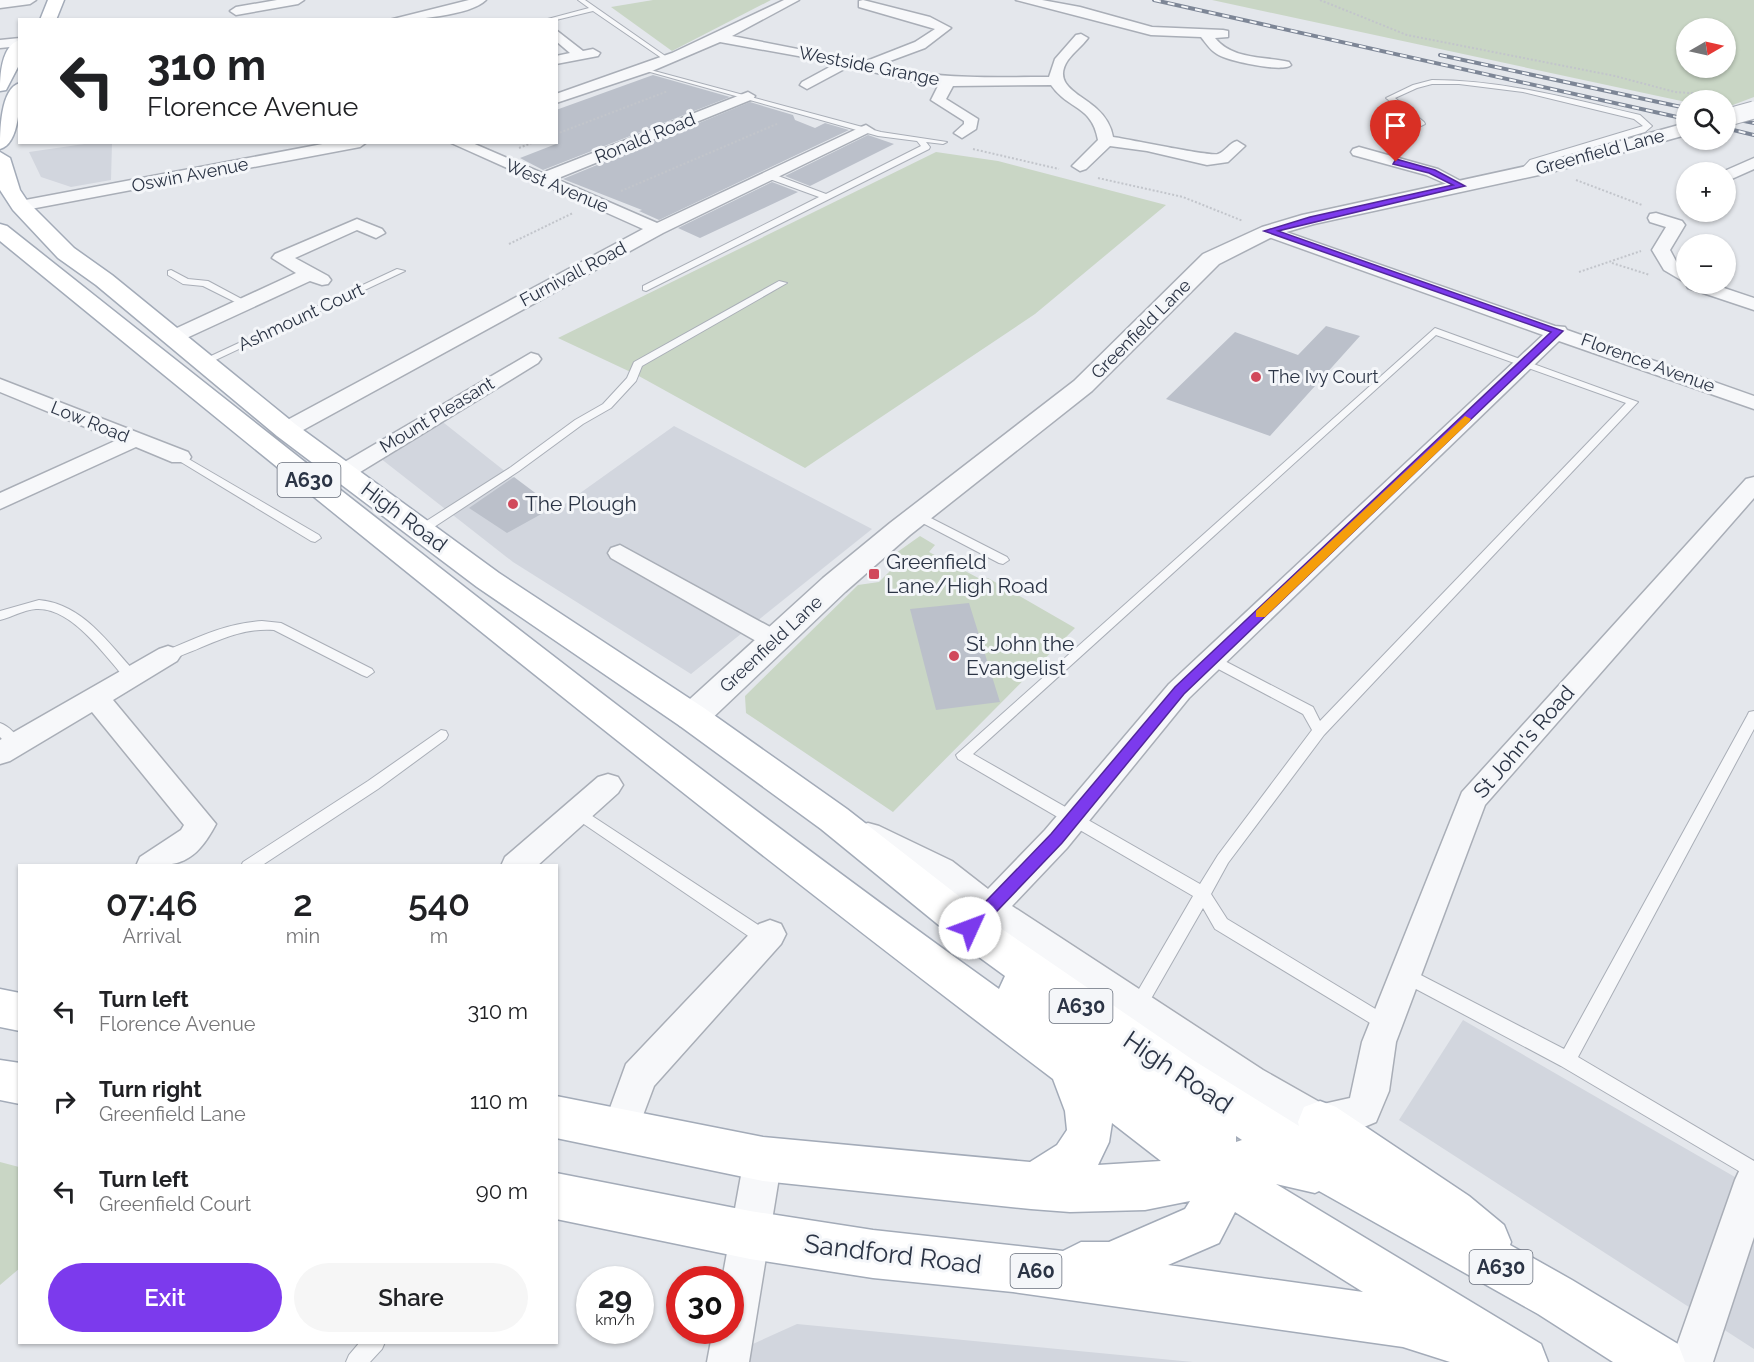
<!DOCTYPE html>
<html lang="en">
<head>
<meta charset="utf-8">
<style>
	body { margin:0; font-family:Raleway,sans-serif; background:#f6f6f6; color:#202124; height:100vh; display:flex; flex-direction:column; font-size:22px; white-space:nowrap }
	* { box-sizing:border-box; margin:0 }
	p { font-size:20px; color:#757577 }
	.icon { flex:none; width:33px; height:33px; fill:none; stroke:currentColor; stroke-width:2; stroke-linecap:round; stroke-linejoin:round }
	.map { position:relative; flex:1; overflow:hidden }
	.sheet { position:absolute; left:18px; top:864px; width:540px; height:480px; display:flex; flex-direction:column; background:#fff; border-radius:0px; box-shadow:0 2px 4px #0004 }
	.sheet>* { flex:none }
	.hud { position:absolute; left:18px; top:18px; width:540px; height:126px; border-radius:0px; box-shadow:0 2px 4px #0004; background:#fff; color:#202124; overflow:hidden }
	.needle { width:39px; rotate:81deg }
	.tools { position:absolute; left:1676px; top:18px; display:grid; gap:12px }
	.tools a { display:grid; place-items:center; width:60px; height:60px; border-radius:50%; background:#fff; box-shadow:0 2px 4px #0004; font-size:30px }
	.speed { position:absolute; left:576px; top:1266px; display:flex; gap:12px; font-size:30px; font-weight:700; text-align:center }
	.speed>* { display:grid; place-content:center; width:78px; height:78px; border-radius:50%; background:#fff; box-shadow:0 2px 4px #0004; line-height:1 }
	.speed small { font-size:15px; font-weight:400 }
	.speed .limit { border:9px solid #d22; background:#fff; color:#111 }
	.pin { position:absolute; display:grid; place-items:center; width:51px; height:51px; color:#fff; margin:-62px -26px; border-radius:50% 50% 50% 0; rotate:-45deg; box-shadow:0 0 6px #0007 }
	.pin .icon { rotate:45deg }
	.me { position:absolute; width:66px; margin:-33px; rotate:47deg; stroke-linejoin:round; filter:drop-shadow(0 0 4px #0008) }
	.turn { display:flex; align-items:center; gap:21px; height:126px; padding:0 30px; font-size:27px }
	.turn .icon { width:78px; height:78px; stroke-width:2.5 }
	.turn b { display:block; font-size:42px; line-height:51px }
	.eta { display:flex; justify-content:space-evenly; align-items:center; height:102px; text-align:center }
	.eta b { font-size:36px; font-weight:600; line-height:42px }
	.button { display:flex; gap:12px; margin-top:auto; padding:12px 30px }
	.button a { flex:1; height:69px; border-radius:36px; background:#7c3aed; color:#fff; font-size:24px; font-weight:600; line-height:69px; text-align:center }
	.button a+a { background:#f6f6f6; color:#202124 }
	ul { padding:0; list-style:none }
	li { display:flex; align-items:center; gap:18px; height:90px; padding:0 30px }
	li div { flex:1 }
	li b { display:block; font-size:22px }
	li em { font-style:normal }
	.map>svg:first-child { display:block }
	.built { fill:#d2d6de }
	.green { fill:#c9d6c5; fill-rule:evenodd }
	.building { fill:#bbc0ca }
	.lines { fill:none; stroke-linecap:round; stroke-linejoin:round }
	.service-casing { stroke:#a9aeb7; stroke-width:2 }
	.minor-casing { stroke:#a9aeb7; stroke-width:3 }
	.tertiary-casing { stroke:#a9aeb7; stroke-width:3 }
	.primary-casing { stroke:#a3abb8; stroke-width:3 }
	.path { stroke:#c2c5cb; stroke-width:2; stroke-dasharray:2 2; stroke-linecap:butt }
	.service { fill:#f7f8fa; fill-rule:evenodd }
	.minor { fill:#f7f8fa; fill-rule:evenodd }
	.tertiary { fill:#f7f8fa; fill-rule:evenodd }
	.primary { fill:#fff; fill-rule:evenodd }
	.rail-casing { stroke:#7d8696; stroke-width:4 }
	.rail { stroke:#f4f6f9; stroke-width:2; stroke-dasharray:7; stroke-linecap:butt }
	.tertiary-bridge-casing { stroke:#a9aeb7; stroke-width:19; stroke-linecap:butt }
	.tertiary-bridge { stroke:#f7f8fa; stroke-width:17 }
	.route { fill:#7c3aed; stroke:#51269a; stroke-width:1.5 }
	.slow { fill:#f59e0b }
	.poi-dot { fill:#d1495b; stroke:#f4f6f9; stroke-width:2 }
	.labels { text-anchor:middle; stroke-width:6; stroke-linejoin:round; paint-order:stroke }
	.far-street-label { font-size:18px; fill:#2b3445; stroke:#f4f6f9 }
	.far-poi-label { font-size:18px; fill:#2b3445; stroke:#f4f6f9; text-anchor:start }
	.shield { fill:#f4f6f9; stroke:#676e7b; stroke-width:1.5 }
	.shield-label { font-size:20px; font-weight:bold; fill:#2b3445 }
	.poi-label { font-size:21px; fill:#2b3445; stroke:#f4f6f9; text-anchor:start }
	.street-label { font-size:21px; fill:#2b3445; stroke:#f4f6f9 }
	.near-street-label { font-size:26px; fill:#2b3445; stroke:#f4f6f9 }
</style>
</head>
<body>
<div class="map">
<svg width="1754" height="1362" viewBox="0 0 1754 1362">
	<rect width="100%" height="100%" fill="#e4e7ec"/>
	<path class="built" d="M98,142L112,143L111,180L71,187L41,177L29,152Z
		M439,419L555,511L674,426L872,529L691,674L513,562L380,458Z
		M1463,1020L1754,1188V1349L1399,1120Z
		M797,1324L1193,1362H713Z"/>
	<path class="green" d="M653,0H771L672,51L611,7Z
		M1212,0H1754V97L1725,108V100L1686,102ZM1725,28V68H1686V28Z
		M936,152L998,161L1166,205L1035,314L805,468L637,375L558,338Z
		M920,536L935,545L929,552L984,581L988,578L1075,628L893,812L746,713L745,696L858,585L879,582L899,562L896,553Z
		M0,1162L19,1167L20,1268L0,1285Z"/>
	<path class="building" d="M653,75L730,97L543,170L520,158L556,144V110Z
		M750,102L793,115L795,120L815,128L825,123L849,130L659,220L639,211L642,210L563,179Z
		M868,135L894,144L810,186L785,176Z
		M772,182L798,192L700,238L678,228Z
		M1326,326L1360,336L1270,436L1166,399L1235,332L1298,355Z
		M514,477L554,507L507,533L469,508Z
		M969,603L1000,702L936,710L910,609Z"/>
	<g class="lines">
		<g class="service-casing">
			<path id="service" d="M578,0H585L671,60L666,61L593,11L556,20H544L589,8Z
				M643,68L881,132L947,142L943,144L926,142L930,147L929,149L646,291L643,290V286L819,197L767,178V174H773L826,194L921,146L917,141L878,136L643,70Z
				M1432,80C1503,80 1571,99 1640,115L1652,126L1645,132L1536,164L1522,175L1518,173L1530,160L1643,126L1634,119L1523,92L1459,84H1432L1417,88L1395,98L1424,122L1425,124L1421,126L1386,98L1413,85Z
				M397,269L405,271L207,364L203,365L198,362Z
				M171,270L188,279L208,281L251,304L243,306L203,286L183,284L168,275V271Z
				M779,281L787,283L642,366L636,381L611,408L583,424L519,471L425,533H417L415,530L417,527L511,467L575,420L603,404L627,378L634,362Z
				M1435,328L1638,402L1324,735L1228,863L1211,894L1227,919L1392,1019L1395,1024L1392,1029L1386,1032L1380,1029L1215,929L1203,908L1144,1011L1138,1014L1132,1011L1129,1006L1132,1001L1193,896L958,759L956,755ZM1436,335L1626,403L1320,721L1313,707L1217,657H1207L1205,660L1207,663L1303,714L1312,730L1218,855L1200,884L973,754Z
				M180,454L319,535L321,538L315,542L311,541L176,459V455Z
				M917,511L1007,557L1009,560L1003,564L999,563L913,518L911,515Z
				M39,600C83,604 108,643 136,673L138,676L136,679H126C104,655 72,607 36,609C23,610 12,617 0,620V611Z
				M262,621L281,623L372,669L374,672L367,677L362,675L274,630C234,627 205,649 168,660L161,655L163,652C196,638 226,623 262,621Z
				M1754,711V729L1578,1057L1754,1161V1180L1561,1066L1399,980L1397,975L1399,970L1405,968L1411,970L1564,1049L1747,716L1749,712Z
				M0,723C9,726 18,736 23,744L21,748H11L0,737Z
				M441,730L446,731L448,735L446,739L378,789L261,866H241L243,862L368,781Z
				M577,806L772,934L774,939L772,944L766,946L760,944L572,816L570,812L572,808Z
				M360,1342H385L382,1349L370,1362H346L349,1355Z"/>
		</g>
		<g class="minor-casing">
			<path id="minor" d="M0,0H36L30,4L0,8Z
				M277,0H304L298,4L236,15L230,11L236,7Z
				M469,0H486C470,16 412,20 389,20Z
				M784,0H799L732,36L864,62L915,42L935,29L859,7V1L863,0L930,17L951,28L925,48L879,65C935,80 991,77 1049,77L1055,59L1076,35L1081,34L1088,38C1082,46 1074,52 1068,60C1051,85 1081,94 1097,109C1106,117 1111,126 1113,137C1128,139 1212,157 1218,154C1226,151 1229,143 1237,141L1245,146L1228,162L1207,165L1147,151L1110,146L1086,169L1080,171L1072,166L1098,140C1092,105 1068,110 1051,85L953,86L946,99L978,119L976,129L962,138L954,133L964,124V121L931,100L939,84L908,81L850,66L807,89L800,85L802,82L837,63L720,42L652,71L556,103V94L672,53Z
				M1016,0H1042L1080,7L1152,27L1223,30L1228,31V37L1215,38C1233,60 1263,56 1289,62L1291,65C1283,73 1228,61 1217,54C1210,50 1206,43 1201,37L1151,35Z
				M556,30L583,51L593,49L600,53L598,56L556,64V56L570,53L556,41Z
				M20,38V46L0,48V40Z
				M748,92L755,96L753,99L556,179L657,223L861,127L866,125L874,130L663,233L294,435H278L275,430L278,425L643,229L449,142H470L542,173Z
				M333,142H367L360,147L20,211L12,206L20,201Z
				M1359,147L1438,169L1468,185L1460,190L1426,175L1353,155L1351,152L1353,149Z
				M1754,158V169L1725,182V172H1722Z
				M1656,213L1682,221L1685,225L1670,250L1677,263L1686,269V283L1664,270L1652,250L1666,227L1650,222L1648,218L1650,214Z
				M357,219L382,229L385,233L376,238L357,230L295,258L328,276L331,280L328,284L322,285L310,281L180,341H166L163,337L166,333L296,273L272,258L275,254Z
				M1269,226L1555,326L1565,327L1567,330L1754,396V409L1559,341L1189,698L1067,848L1012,906L1263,1070L1323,1104L1350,1098L1362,1042L1462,792L1746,479L1754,477V498L1485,805L1396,1042L1389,1091L1376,1122L1345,1135L1320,1139L1307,1134L1237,1094L993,927L978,935L967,931L962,921L968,910L930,879L857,844L853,835L857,826L868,823L879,826L952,861L988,889L1045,830L1169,684L1543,335L1263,235L1260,231Z
				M1686,284H1712L1754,298V310L1688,288Z
				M531,353L538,355L541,359L538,363L352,477H336L333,472L336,467Z
				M0,379L188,452L191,457L188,462H172L136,447L0,509V493L117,440L0,392Z
				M620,545L783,634L787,640L783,646L774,649L765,646L611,558L608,553L611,548Z
				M168,646L177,649L181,655L177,661L113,700L216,824C194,865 179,866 136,866L140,857L181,830L184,825L92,712L10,761L0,764V740L159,649Z
				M608,774L618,777L623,785L618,793L537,866H501L505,857L598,777Z
				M770,920L781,924L786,934L781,944L654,1086L633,1142L620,1148L607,1142L602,1130L626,1064L759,924Z
				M763,1141L776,1146L782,1159L749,1362H707L713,1330H730V1280H722L744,1159L750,1146Z
				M1754,1161V1237L1713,1362H1671L1735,1180L1741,1167Z"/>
		</g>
		<g class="tertiary-casing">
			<path id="tertiary" d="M1686,123V135L1548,173L1314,224L1276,235L1219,264L1092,391L910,535L845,592L704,726L692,729L680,726L675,717L680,708L823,578L890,523L1074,381L1203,254L1262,227L1302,215L1545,162Z"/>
		</g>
		<g class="primary-casing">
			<path id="primary" d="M48,0H64L56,20H40Z
				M20,40V63L6,90L0,91C0,76 1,45 20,40Z
				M20,83C20,100 20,144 0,149C0,133 0,88 20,83Z
				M0,152L10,158L20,190L28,202L74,248L112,275L295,424L499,573L704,708L847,809L996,925L1193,1060L1299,1126L1298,1122L1304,1107L1320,1101L1336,1107L1469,1196L1504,1225L1511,1242L1510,1245L1572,1280L1678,1344L1685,1362H1613L1538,1314L1319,1191L1315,1193L1276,1184L1541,1344L1548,1362H1450L1403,1347L1013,1292L873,1278L750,1259L556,1219V1173L750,1211L873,1230L1063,1251L1081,1242H1109L1185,1209L1190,1201L1145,1210L1070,1212L1031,1209L763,1181L556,1138V1096L763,1137L1030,1162L1057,1145L1067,1130L1065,1111L1053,1079C695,808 347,525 0,241V224L7,226C334,485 660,746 999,989L1005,976L968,949L821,829L680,726L477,587L277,436L96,285L58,258L13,210L0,190ZM1112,1123L1161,1161L1098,1165L1109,1142ZM1236,1136L1242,1140L1236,1142ZM1235,1212L1363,1292L1168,1265L1219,1243Z
				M0,989L20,993V1031L0,1027Z
				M0,1060L20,1063V1104L0,1100Z"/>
		</g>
		<path class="path" d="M1320,0L1407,35L1615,76L1675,92L1718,95
			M556,134L668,91
			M519,148L534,142
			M973,149L1059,169
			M1098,178L1183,197L1243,221
			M1576,180L1642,205
			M621,191L779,123
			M509,244L573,213
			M1612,263L1650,275
			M1579,272L1641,251"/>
		<use href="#service" class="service"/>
		<use href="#minor" class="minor"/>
		<use href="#tertiary" class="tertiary"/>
		<use href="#primary" class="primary"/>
		<g class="rail-casing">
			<path id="rail" d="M1154,0L1686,119
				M1440,55L1686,108
				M1725,117L1754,123
				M1725,128L1754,135"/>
		</g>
		<use href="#rail" class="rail"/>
		<g class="tertiary-bridge-casing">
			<path id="tertiary-bridge" d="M1725,118L1754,110"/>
		</g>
		<use href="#tertiary-bridge" class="tertiary-bridge"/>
	</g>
	<path class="route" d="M1396,159L1435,170L1465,186L1278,231L1563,331L1184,694L1062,843L976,933H965L962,928L965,923L1051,834L1175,687L1551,332L1264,231L1310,217L1453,185L1429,173L1393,164Z"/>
	<path class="slow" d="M1465,416L1471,419L1469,422L1265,617H1256V611Z"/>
	<g class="poi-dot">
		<circle cx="1256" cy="377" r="6"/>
		<circle cx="513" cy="504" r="6"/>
		<rect x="868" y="568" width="12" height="12" rx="3"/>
		<circle cx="954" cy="656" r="6"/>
	</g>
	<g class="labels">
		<g class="far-street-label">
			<text transform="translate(869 66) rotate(11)" y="6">Westside Grange</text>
			<text transform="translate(645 138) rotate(-22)" y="6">Ronald Road</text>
			<text transform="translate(1600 152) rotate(-15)" y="6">Greenfield Lane</text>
			<text transform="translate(190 175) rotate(-11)" y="6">Oswin Avenue</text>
			<text transform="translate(557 186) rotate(23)" y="6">West Avenue</text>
			<text transform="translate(573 274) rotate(-28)" y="6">Furnivall Road</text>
			<text transform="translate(301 317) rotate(-25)" y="6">Ashmount Court</text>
			<text transform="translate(1141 329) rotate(-45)" y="6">Greenfield Lane</text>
			<text transform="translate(1648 363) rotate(20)" y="6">Florence Avenue</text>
			<text transform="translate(437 415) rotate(-31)" y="6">Mount Pleasant</text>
			<text transform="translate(90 422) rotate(22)" y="6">Low Road</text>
			<text transform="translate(771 644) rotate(-43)" y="6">Greenfield Lane</text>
		</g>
		<g class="far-poi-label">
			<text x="1268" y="383">The Ivy Court</text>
		</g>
		<g class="shield">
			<rect x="277.5" y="463" width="63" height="34" rx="4.5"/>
			<rect x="1049.5" y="989" width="63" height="34" rx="4.5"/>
			<rect x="1469.5" y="1250" width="63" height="34" rx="4.5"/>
			<rect x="1010.5" y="1254" width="51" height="34" rx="4.5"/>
		</g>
		<g class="shield-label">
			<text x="309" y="487">A630</text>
			<text x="1081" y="1013">A630</text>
			<text x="1501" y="1274">A630</text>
			<text x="1036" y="1278">A60</text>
		</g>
		<g class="poi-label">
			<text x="525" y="511">The Plough</text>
			<text x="886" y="569">Greenfield<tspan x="886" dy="24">Lane/High Road</tspan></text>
			<text x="966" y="651">St John the<tspan x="966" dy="24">Evangelist</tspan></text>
		</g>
		<g class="street-label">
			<text transform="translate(404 517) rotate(37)" y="7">High Road</text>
			<text transform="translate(1524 742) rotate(-49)" y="7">St John's Road</text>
		</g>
		<g class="near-street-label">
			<text transform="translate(1178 1072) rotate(34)" y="9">High Road</text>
			<text transform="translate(893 1254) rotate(7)" y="9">Sandford Road</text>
		</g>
	</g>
</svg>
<div class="tools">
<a><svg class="needle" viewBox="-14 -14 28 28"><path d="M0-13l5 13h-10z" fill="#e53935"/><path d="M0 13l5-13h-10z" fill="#757577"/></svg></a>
<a><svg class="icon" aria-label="search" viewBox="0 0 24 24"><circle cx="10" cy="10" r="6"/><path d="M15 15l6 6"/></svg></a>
<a>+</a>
<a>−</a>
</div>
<div class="speed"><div>29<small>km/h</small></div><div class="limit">30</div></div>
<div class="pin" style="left:1396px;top:162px;background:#d93025"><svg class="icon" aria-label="arrive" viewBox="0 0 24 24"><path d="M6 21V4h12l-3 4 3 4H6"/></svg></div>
<svg class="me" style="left:970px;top:928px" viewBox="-20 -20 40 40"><circle r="19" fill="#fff"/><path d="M0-13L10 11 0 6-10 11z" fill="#7c3aed"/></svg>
<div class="hud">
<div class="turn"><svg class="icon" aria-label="left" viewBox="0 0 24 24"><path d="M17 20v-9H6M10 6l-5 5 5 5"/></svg><div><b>310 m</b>Florence Avenue</div></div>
</div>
<section class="sheet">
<div class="eta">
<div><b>07:46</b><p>Arrival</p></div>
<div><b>2</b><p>min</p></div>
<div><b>540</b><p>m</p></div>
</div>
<ul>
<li><svg class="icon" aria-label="left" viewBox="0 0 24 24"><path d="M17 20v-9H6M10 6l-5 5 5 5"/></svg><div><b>Turn left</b><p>Florence Avenue</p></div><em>310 m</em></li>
<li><svg class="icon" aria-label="right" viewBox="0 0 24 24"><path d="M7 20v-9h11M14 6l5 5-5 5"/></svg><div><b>Turn right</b><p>Greenfield Lane</p></div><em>110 m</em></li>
<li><svg class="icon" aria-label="left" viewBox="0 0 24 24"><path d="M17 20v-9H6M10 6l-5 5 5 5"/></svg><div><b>Turn left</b><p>Greenfield Court</p></div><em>90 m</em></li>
</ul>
<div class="button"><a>Exit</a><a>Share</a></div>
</section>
</div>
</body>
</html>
